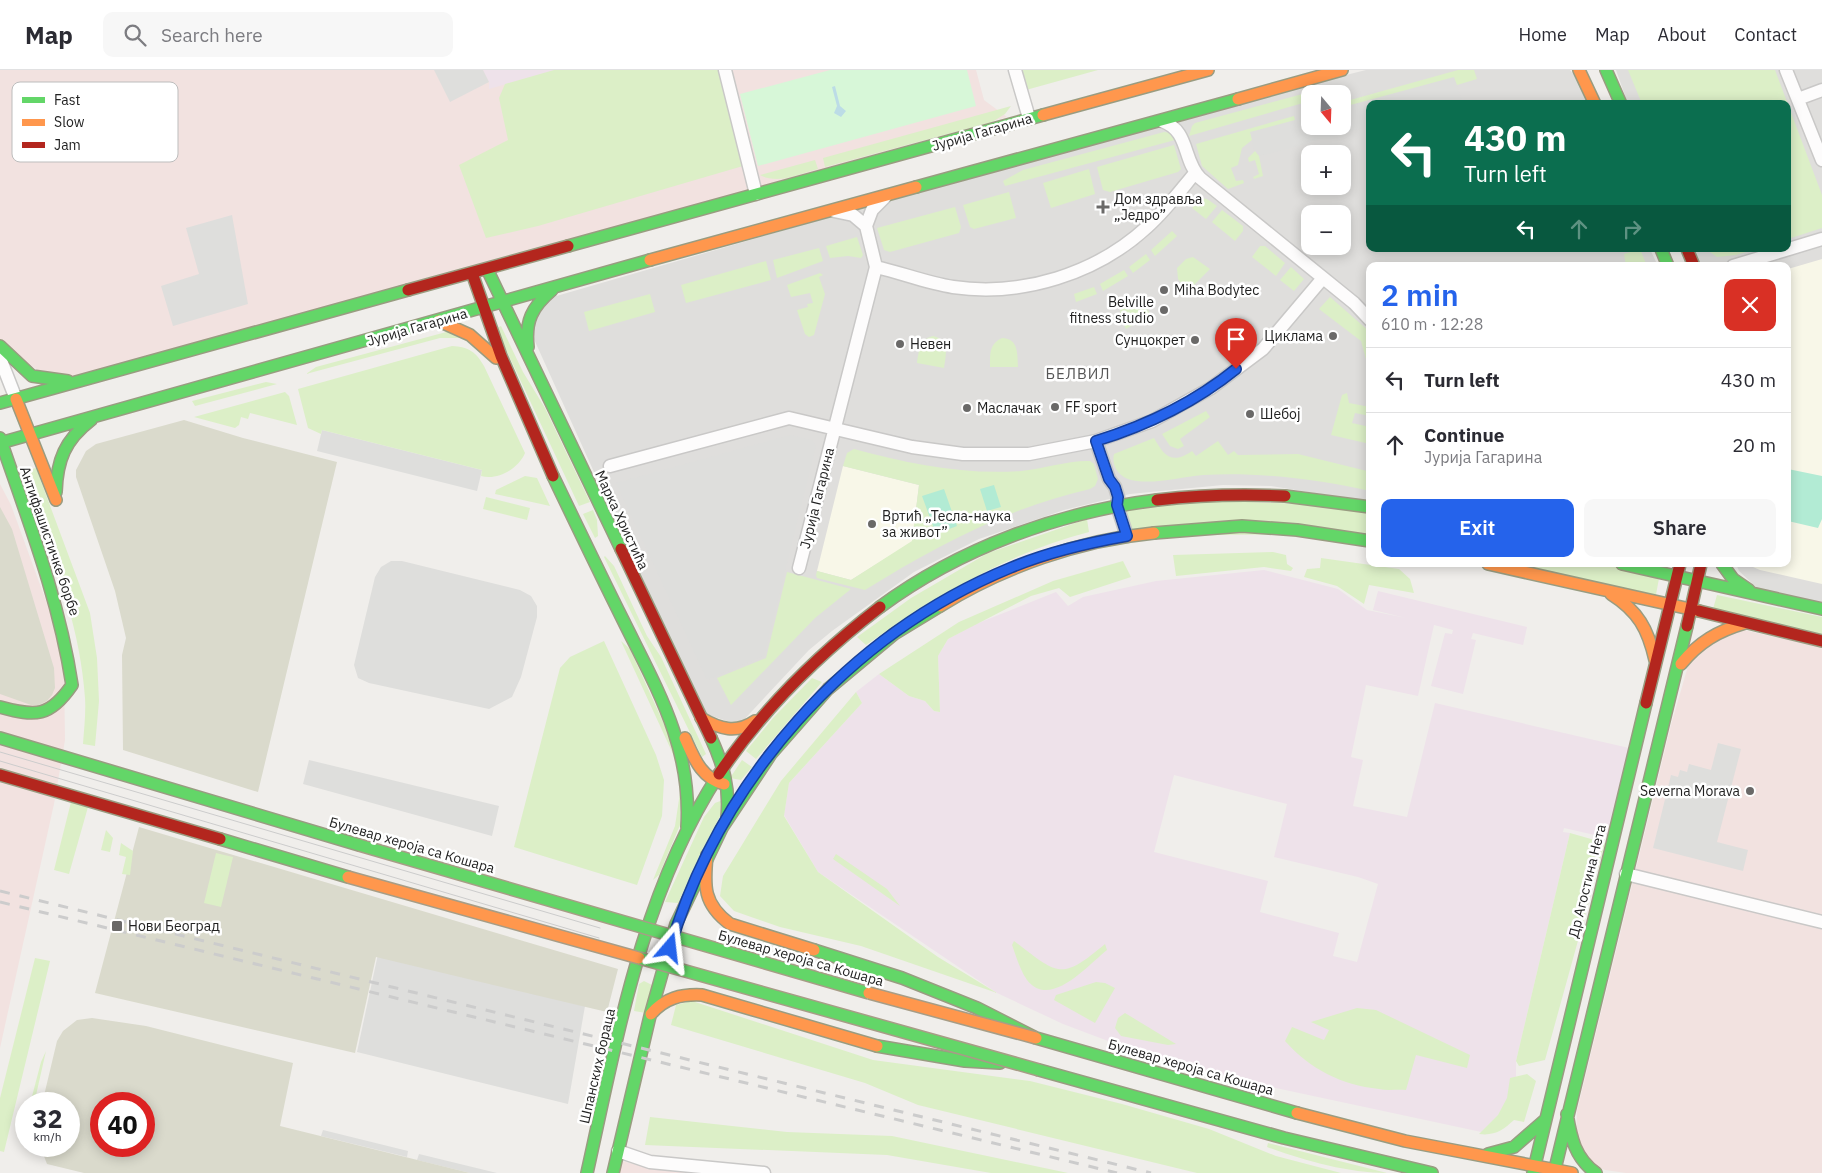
<!DOCTYPE html>
<html lang="en">
<head>
<meta charset="utf-8">
<style>
	body { margin:0; font-family:"IBM Plex Sans",sans-serif; background:#f7f7f7; color:#2b2b33; height:100vh; display:flex; flex-direction:column; font-size:19px; white-space:nowrap }
	* { box-sizing:border-box; margin:0 }
	p { font-size:16px; color:#7c7c81 }
	.icon { flex:none; width:28px; height:28px; fill:none; stroke:currentColor; stroke-width:2; stroke-linecap:round; stroke-linejoin:round }
	.map { position:relative; flex:1; overflow:hidden }
	.panel { position:absolute; left:1366px; top:192px; width:425px; height:305px; display:flex; flex-direction:column; background:#fff; border-radius:10px; box-shadow:0 2px 12px #0003 }
	.panel>* { flex:none }
	.top-card { position:absolute; left:1366px; top:30px; width:425px; height:152px; border-radius:10px; box-shadow:0 2px 12px #0003; background:#0b6e4f; color:#fff; overflow:hidden }
	.needle { width:32px; rotate:161deg }
	.buttons { position:absolute; left:1301px; top:15px; display:grid; gap:10px }
	.buttons a { display:grid; place-items:center; width:50px; height:50px; border-radius:10px; background:#fff; box-shadow:0 2px 12px #0003; font-size:25px }
	.speed { position:absolute; left:15px; top:1022px; display:flex; gap:10px; font-size:25px; font-weight:700; text-align:center }
	.speed>* { display:grid; place-content:center; width:65px; height:65px; border-radius:50%; background:#fff; box-shadow:0 2px 12px #0003; line-height:1 }
	.speed small { font-size:12px; font-weight:400 }
	.speed .limit { border:8px solid #d22; background:#fff; color:#111 }
	.pin { position:absolute; display:grid; place-items:center; width:42px; height:42px; color:#fff; margin:-51px -21px; border-radius:50% 50% 50% 0; rotate:-45deg; box-shadow:0 0 5px #0007 }
	.pin .icon { rotate:45deg }
	.me { position:absolute; width:55px; margin:-28px; rotate:17deg; stroke-linejoin:round; filter:drop-shadow(0 0 4px #0008) }
	.turn { display:flex; align-items:center; gap:18px; height:105px; padding:0 15px; font-size:22px }
	.turn .icon { width:65px; height:65px; stroke-width:2.5 }
	.turn b { display:block; font-size:35px; line-height:42px }
	.lanes { display:flex; align-items:center; height:48px; padding:0 15px; background:#0003; justify-content:center; gap:25px; direction:ltr }
	.lanes .off { opacity:.35 }
	.round { display:grid; place-items:center; flex:none; width:52px; height:52px; border-radius:10px; background:#f7f7f7 }
	.overview { display:flex; align-items:center; justify-content:space-between; height:85px; padding:0 15px }
	h1 { font-size:30px; font-weight:600; line-height:38px; color:#2563eb }
	.cta { display:flex; gap:10px; margin-top:auto; padding:10px 15px }
	.cta a { flex:1; height:58px; border-radius:10px; background:#2563eb; color:#fff; font-size:20px; font-weight:600; line-height:58px; text-align:center }
	.cta a+a { background:#f7f7f7; color:#2b2b33 }
	ul { padding:0; list-style:none }
	li { display:flex; align-items:center; gap:15px; height:65px; padding:0 15px; border-top:1px solid #e1e1e2 }
	li div { flex:1 }
	li b { display:block; font-size:19px }
	li em { font-style:normal }
	header { display:flex; align-items:center; gap:30px; box-sizing:border-box; height:70px; padding:0 25px; background:#fff; border-bottom:1px solid #e1e1e2 }
	header strong { font-size:24px }
	nav { display:flex; gap:28px; margin-inline-start:auto; font-size:18px }
	.search { width:350px; height:45px; background:#f7f7f7; display:flex; align-items:center; gap:12px; box-sizing:border-box; padding:0 18px; border-radius:10px; color:#7c7c81; font-size:19px }
	.map>svg:first-child { display:block }
	.residential { fill:#dfdedc; fill-rule:evenodd }
	.commercial { fill:#f2e2e0 }
	.industrial { fill:#eee2ea; fill-rule:evenodd }
	.education { fill:#f8f7e8 }
	.religious { fill:#dededc }
	.construction { fill:#dadacc; fill-rule:evenodd }
	.grass { fill:#dcefc7 }
	.park { fill:#d7f7d8 }
	.pitch { fill:#b2ebd4 }
	.water { fill:#bcdce6 }
	.lines { fill:none; stroke-linecap:round; stroke-linejoin:round }
	.street-casing { stroke:#c9c8c7; stroke-width:15 }
	.fast-casing { stroke:#999c81; stroke-width:14 }
	.slow-casing { stroke:#999c81; stroke-width:14 }
	.jam-casing { stroke:#999c81; stroke-width:14 }
	.street { stroke:#fdfcfc; stroke-width:12 }
	.fast { stroke:#63d668; stroke-width:11 }
	.slow { stroke:#ff974d; stroke-width:11 }
	.jam { stroke:#b3261e; stroke-width:11 }
	.tram { stroke:#ccc; stroke-width:1 }
	.rail { stroke:#ccc; stroke-width:3; stroke-dasharray:10 10; stroke-linecap:butt }
	.fast-bridge-casing { stroke:#a79d86; stroke-width:14; stroke-linecap:butt }
	.slow-bridge-casing { stroke:#a79d86; stroke-width:14; stroke-linecap:butt }
	.fast-bridge { stroke:#63d668; stroke-width:11 }
	.slow-bridge { stroke:#ff974d; stroke-width:11 }
	.route-casing { stroke:#184099; stroke-width:12 }
	.route { stroke:#2563eb; stroke-width:9 }
	.poi-dot { fill:#6a6968; stroke:#fff; stroke-width:2 }
	.labels { text-anchor:middle; stroke-width:5; stroke-linejoin:round; paint-order:stroke }
	.street-label { font-size:14px; fill:#222; stroke:#fff }
	.poi-label { font-size:14px; fill:#222; stroke:#fff; text-anchor:start }
	.neighbourhood-label { font-size:15px; letter-spacing:1px; fill:#555; stroke:#fff }
	.key { fill:#fff; stroke:#bdbdbd; stroke-width:1 }
	.key-label { font-size:14px; fill:#222 }
</style>
</head>
<body>
<header>
<strong>Map</strong>
<div class="search"><svg class="icon" aria-label="search" viewBox="0 0 24 24"><circle cx="10" cy="10" r="6"/><path d="M15 15l6 6"/></svg>Search here</div>
<nav><a>Home</a><a>Map</a><a>About</a><a>Contact</a></nav>
</header>
<div class="map">
<svg width="1822" height="1103" viewBox="0 0 1822 1103">
	<rect width="100%" height="100%" fill="#f0eeeb"/>
	<path class="residential" d="M1366,0H1570L1577,9L1587,34H1370V179H1650L1658,196H1370V432L1271,416L1223,415L1130,424L1064,440L979,469L914,502L832,561L809,580L739,655L703,643L533,267L536,245L553,227L1162,51ZM1310,24H1342V56H1310ZM1310,84H1342V116H1310ZM1310,144H1342V176H1310Z
		M1616,0H1822V533L1758,519L1739,501L1736,494H1788V196H1699L1692,179H1788V34H1628Z"/>
	<path class="commercial" d="M0,0H976L984,30L1007,47L88,306L47,307L0,272Z
		M0,414L11,435L50,542L64,601L65,670L54,734L0,978Z
		M1743,560L1822,577V1103H1626L1605,1100L1593,1095L1576,1073L1577,1041L1671,655L1688,596L1702,577Z
		M622,1091L653,1099L692,1103H619Z"/>
	<path class="industrial" d="M483,0H556L489,19V12Z
		M1264,500L1338,519L1367,540L1406,548L1373,540L1378,521L1527,557L1523,575L1473,563L1471,569L1476,570L1463,624L1431,616L1445,563L1452,564L1453,560L1434,555L1418,626L1366,615L1351,687L1363,690L1353,736L1407,747L1435,633L1629,678L1608,768L1564,758L1563,762L1570,763L1516,991V1019L1486,1063L1238,1010L1132,980L1063,954L997,923L818,802L784,745L789,713L862,633L856,622L879,604L909,626L925,631L934,641L940,642L938,586L948,569L976,554L1056,522L1068,536L1083,527L1156,511ZM1174,705L1287,734L1274,787L1358,807L1378,814L1357,892L1333,886L1339,863L1260,842L1268,811L1154,782Z"/>
	<path class="education" d="M1822,189V514L1760,500L1746,494H1788V199Z
		M843,396L919,415L912,472L851,510L817,501Z"/>
	<path class="religious" d="M434,0H483L489,12L450,32Z
		M1454,7L1462,31L1453,34H1370V56L1256,87L1249,62L1310,46V56H1342L1343,37Z
		M232,145L248,234L173,256L161,216L199,204L186,158Z
		M322,360L482,400L477,421L317,381Z
		M790,365L812,370L816,376L764,586L707,610L616,413Z
		M391,491H402L520,520L531,526L537,536V547L521,607L512,627L489,639L369,613L358,608L354,595L375,507L381,497Z
		M1718,673L1741,679L1717,772L1748,780L1743,801L1653,778L1671,705L1678,707L1680,700L1687,702L1689,694L1711,700Z
		M309,690L499,736L492,766L303,714Z
		M378,884L585,936L568,1034L357,982Z
		M323,1060L408,1081L407,1087L321,1066Z
		M419,1084L497,1103H470L417,1090Z"/>
	<path class="construction" d="M184,350L243,368L337,392L258,722L123,680L122,585L126,568L115,521L76,407V400L86,381L96,374Z
		M0,437L12,459L54,598L55,618L52,625L47,631L39,635H31L0,624Z
		M139,757L618,899L607,942L376,887L355,983L95,923Z
		M92,948L146,956L293,993L280,1056L470,1103H84L47,1094L40,1076H69V1034H42L57,971L63,961L77,950ZM101,1034H144V1076H101Z"/>
	<path class="grass" d="M554,0H723L743,96L538,156L486,168L459,95L508,70L499,28L505,14Z
		M1020,0H1098L1026,20Z
		M1458,0H1474L1477,9L1457,15L1454,7L1343,37V32Z
		M1628,0H1775L1822,125V158L1788,169V34H1642Z
		M1310,22L1318,24H1310V31L1189,66L1192,56L1195,53Z
		M1011,36L1005,44L992,52L825,97L823,88Z
		M1294,46L1295,50L1250,62L1252,70L1242,78L1238,95L1231,98L1236,111L1243,110L1244,113L1228,119L1202,96L1196,74Z
		M1164,62L1170,63L1175,70L1005,116L1003,111L1023,100Z
		M1174,75L1181,99L1178,102L1110,122L1103,120L1097,97Z
		M1255,81L1259,86L1263,106L1254,109L1253,107L1259,104L1255,90L1249,92L1248,88Z
		M815,90L818,99C799,104 778,115 760,105Z
		M1089,99L1095,124L1051,138L1043,113Z
		M1009,122L1016,148L974,159L970,157L963,135Z
		M1201,128L1207,129L1217,136L1206,149L1192,138Z
		M955,137L961,157L959,163L890,182L884,180L877,158Z
		M1222,140L1243,156V161L1235,171L1212,152Z
		M1172,161L1177,166L1155,186L1151,180Z
		M857,167L863,185L861,188L848,186L830,188L826,176Z
		M1260,176H1265L1285,193L1276,206L1252,187Z
		M819,178L823,191L777,208L773,190Z
		M1640,179L1647,196H1626L1624,184Z
		M1706,179H1756L1736,185L1717,187Z
		M1146,184L1150,190L1133,203L1129,197Z
		M1193,187L1210,199L1188,221L1178,209L1177,198L1186,189Z
		M766,191L771,210L686,233L681,215Z
		M1291,197L1304,209L1294,221L1280,210Z
		M1124,200L1128,206L1103,221L1100,214Z
		M820,203L823,205L819,207L825,224L814,265L809,267L805,264L797,240L808,237L807,234L813,233L810,223L791,227L787,215Z
		M1094,217L1097,224L1076,232L1074,224Z
		M650,224L655,242L589,261L584,242Z
		M1330,227L1370,262V304L1361,271L1319,239Z
		M1131,229L1143,233L1151,245L1126,259C1119,246 1116,237 1131,229Z
		M501,256L523,302L545,338L590,432L579,436L496,258Z
		M450,261L462,268H440L306,304L316,297Z
		M933,266C950,270 946,284 944,298L917,293C919,280 920,269 933,266Z
		M1002,268C1019,269 1017,283 1018,297H990C990,284 989,274 1002,268Z
		M452,276C469,277 476,282 484,296L525,383C519,398 498,411 481,406L482,400L322,360L321,364L308,358L298,319Z
		M266,312L277,314L195,336L192,331Z
		M285,322L289,326L297,355L250,343L248,349L241,347L239,355L235,358L194,347Z
		M1347,323L1349,333L1370,337V346L1355,343L1352,353L1370,357V374L1331,365L1342,325Z
		M1206,341L1210,347L1180,369L1184,376L1178,379L1170,376L1162,364Z
		M1154,368C1164,386 1172,395 1192,381L1196,386L1218,371L1228,385L1234,381L1238,385L1298,384L1367,401H1370V421C1315,409 1259,402 1203,405C1179,407 1154,415 1131,410C1119,407 1111,396 1114,384Z
		M854,379C910,394 964,405 1021,401C1042,399 1070,390 1090,391L1094,394L1098,409L1095,416L1090,419C1007,438 936,476 865,520L817,508L816,505L817,501L851,510L912,471L919,415L843,396L847,383Z
		M36,398L90,543L97,588L99,631L95,676L83,674C84,659 86,643 85,628C80,550 48,475 23,401Z
		M525,406L537,408L550,436L495,424L496,420Z
		M486,427L530,438L527,450L483,439Z
		M1156,428L1370,437V471L1327,464L1127,466L1117,435Z
		M593,440L597,450L598,466L595,468L583,444Z
		M1087,449L1089,462C1007,483 935,527 866,575L857,567L911,528L988,483Z
		M1273,482L1286,485L1287,494L1293,498L1291,501L1264,497L1176,506L1173,485Z
		M605,486L614,496L647,566L661,587L706,684L702,687L604,487Z
		M1321,488L1399,499L1410,509L1414,523L1369,515L1364,534L1337,516L1304,507L1307,499L1320,498Z
		M1123,491L1131,507L1070,527L1059,518L1031,526L948,569L938,586L940,642L934,641L925,631L909,626L879,604L959,552L1053,511Z
		M1488,494H1622L1660,503L1655,530Z
		M787,502L851,519L815,548L731,635L717,608L766,588Z
		M1717,525L1822,547V564L1713,539Z
		M604,571L656,685L664,710L662,746L637,815L514,777L560,598L570,587Z
		M621,571L630,579L673,674V684Z
		M812,608L822,612L756,689L746,681L773,648Z
		M856,622L862,633L789,713L784,746L818,802L938,887L997,923L861,876L780,857L734,841L720,826L723,806L781,711Z
		M742,690L752,697L741,710L730,708Z
		M681,716L680,755L659,805L653,810L675,756Z
		M723,730V740L678,833L665,832L704,747L715,733Z
		M71,732L88,737L69,804L54,800Z
		M106,760L113,768L110,782L101,780Z
		M1570,763L1605,773L1545,990L1519,996L1516,991Z
		M121,773L133,781L130,805L122,804L126,787L119,785Z
		M216,783L233,787L221,837L204,833Z
		M836,784L887,819L900,836L833,789Z
		M1014,871C1058,904 1060,912 1105,874L1107,880C1088,895 1050,940 1027,910C1020,900 1016,886 1012,875Z
		M35,888L50,891L4,1082L0,1081V1028Z
		M644,911L652,915L646,943L634,941L639,914Z
		M1096,912L1105,913L1115,918L1095,953L1054,930L1056,925Z
		M692,931L873,990L1030,1011L1122,1034L1209,1059L1276,1086L1341,1103H1197L918,1035L865,1013L671,955L676,935Z
		M1357,938L1376,940L1470,985L1467,998L1416,985L1406,1020C1397,1019 1388,1021 1379,1019C1341,1015 1310,999 1285,971L1292,957L1324,970L1329,960L1311,952Z
		M1125,943L1176,974L1168,975L1121,966L1115,958L1118,948Z
		M46,981L34,1034H30L41,992Z
		M1527,1004L1536,1011L1524,1052L1514,1050C1503,1060 1495,1066 1479,1064L1498,1045L1507,1028L1510,1008Z
		M650,1047L787,1062L892,1066L1068,1103H991L887,1085L645,1075Z
		M1268,1073L1387,1103C1348,1103 1305,1091 1267,1077Z"/>
	<path class="park" d="M830,0H967L976,36L758,96L740,24Z"/>
	<path class="pitch" d="M1788,399L1822,406V449L1818,458L1788,451Z
		M994,415L1001,437L987,441L980,419Z
		M944,419L957,456L936,464L922,426Z"/>
	<path class="water" d="M835,16L840,36L846,41L841,47L834,43L837,36L832,17Z"/>
	<g class="lines">
		<g class="street-casing">
			<path id="street" d="M725,0L756,124
				M1015,0L1029,48
				M1786,0L1822,90
				M1798,29L1822,20
				M1162,51C1190,61 1182,89 1200,108L1354,233L1370,250
				M866,156L872,140L885,127
				M1733,196L1822,169
				M876,197C902,203 927,213 953,217C1022,227 1096,204 1147,157C1165,141 1180,121 1195,103
				M0,288L16,329
				M1096,371L1109,409L1115,417L1118,427L1117,435L1127,466
				M610,396L789,348L912,377L963,384H1029L1096,371L1152,351L1211,318L1263,279L1323,208
				M799,498L876,197L866,156L853,145L834,141
				M1626,804L1822,852
				M618,1081L650,1092L764,1103"/>
		</g>
		<g class="fast-casing">
			<path id="fast" d="M1606,0L1621,34
				M916,117L1238,29
				M568,176L1043,45
				M1661,179L1668,196
				M487,199L621,479
				M0,276L32,306L68,311
				M528,277C525,251 532,237 552,220
				M0,333L408,220
				M0,368C28,450 59,529 72,615
				M0,373L650,190
				M553,406C576,454 599,502 623,550C657,619 692,677 687,757
				M56,422C57,390 65,370 91,350
				M1285,426L1370,437
				M1154,463L1242,456L1297,460L1370,471
				M1622,494L1822,539
				M1722,494L1733,509L1749,520
				M880,537C960,478 1059,442 1157,430
				M0,637C36,647 50,647 72,615
				M0,668L359,775
				M711,668C723,694 730,718 727,747
				M220,769L348,807
				M814,880L902,908L977,938L1036,968L1297,1043
				M877,976L965,991L1000,993
				M1039,1000L1284,1068L1432,1103
				M1567,1044C1571,1068 1575,1088 1596,1103
				M1488,1084L1514,1077L1545,1050
				M587,1103C617,968 642,822 719,704
				M613,1103L650,946L676,854L722,758L771,684L828,619L894,564L940,536
				M1533,1103L1646,633
				M1554,1103L1687,556"/>
		</g>
		<g class="slow-casing">
			<path id="slow" d="M1579,0L1595,34
				M1238,29L1342,0
				M1043,45L1208,0
				M650,190L916,117
				M439,251L470,265L496,288
				M16,329L56,430
				M1488,494L1699,541
				M1611,524C1638,541 1648,559 1655,590
				M940,536C1003,497 1080,470 1154,463
				M1681,594C1699,572 1718,561 1745,553
				M701,648C720,659 736,664 755,651
				M685,668C694,688 701,708 724,714
				M707,785C704,816 703,834 730,854L814,880
				M651,944C665,928 681,924 702,925L877,976
				M1297,1043L1405,1071L1572,1103"/>
		</g>
		<g class="jam-casing">
			<path id="jam" d="M1687,179L1694,196
				M472,203L501,286L553,406
				M408,220L568,176
				M1157,430C1200,425 1242,424 1285,426
				M621,479L711,668
				M1699,541L1822,571
				M1687,556L1701,494
				M1646,633L1680,494
				M719,704C762,640 819,584 880,537
				M0,705L220,769"/>
		</g>
		<use href="#street" class="street"/>
		<use href="#fast" class="fast"/>
		<use href="#slow" class="slow"/>
		<use href="#jam" class="jam"/>
		<path class="tram" d="M0,682L600,858
			M0,691L599,868"/>
		<path class="rail" d="M0,821L1151,1103
			M0,832L1117,1103"/>
		<g class="fast-bridge-casing">
			<path id="fast-bridge" d="M359,775L869,923
				M639,888L1039,1000"/>
		</g>
		<g class="slow-bridge-casing">
			<path id="slow-bridge" d="M348,807L639,888
				M869,923L1036,968"/>
		</g>
		<use href="#fast-bridge" class="fast-bridge"/>
		<use href="#slow-bridge" class="slow-bridge"/>
	</g>
	<g class="lines">
		<g class="route-casing">
			<path id="route" d="M670,878C720,710 848,565 1010,498C1048,482 1087,473 1127,466L1117,435L1118,427L1115,417L1109,409L1096,371C1148,355 1194,333 1236,299"/>
		</g>
		<use href="#route" class="route"/>
	</g>
	<g class="poi-dot">
		<path d="M1100.5 129.5h5v5h5v5h-5v5h-5v-5h-5v-5h5z"/>
		<circle cx="1164" cy="220" r="5"/>
		<circle cx="1164" cy="240" r="5"/>
		<circle cx="1333" cy="266" r="5"/>
		<circle cx="1195" cy="270" r="5"/>
		<circle cx="900" cy="274" r="5"/>
		<circle cx="1055" cy="337" r="5"/>
		<circle cx="967" cy="338" r="5"/>
		<circle cx="1250" cy="344" r="5"/>
		<circle cx="872" cy="454" r="5"/>
		<circle cx="1750" cy="721" r="5"/>
		<rect x="111" y="850" width="12" height="12" rx="2.5"/>
	</g>
	<g class="labels">
		<g class="street-label">
			<text transform="translate(982 62) rotate(-16)" y="5">Јурија Гагарина</text>
			<text transform="translate(417 257) rotate(-16)" y="5">Јурија Гагарина</text>
			<text transform="translate(817 428) rotate(-76)" y="5">Јурија Гагарина</text>
			<text transform="translate(622 450) rotate(65)" y="5">Марка Христића</text>
			<text transform="translate(50 471) rotate(71)" y="5">Антифашистичке борбе</text>
			<text transform="translate(412 775) rotate(16)" y="5">Булевар хероја са Кошара</text>
			<text transform="translate(1587 811) rotate(-76)" y="5">Др Агостина Нета</text>
			<text transform="translate(801 888) rotate(16)" y="5">Булевар хероја са Кошара</text>
			<text transform="translate(597 996) rotate(-77)" y="5">Шпанских бораца</text>
			<text transform="translate(1191 997) rotate(16)" y="5">Булевар хероја са Кошара</text>
		</g>
		<g class="poi-label">
			<text x="1114" y="134">Дом здравља<tspan x="1114" dy="16">„Једро”</tspan></text>
			<text x="1174" y="225">Miha Bodytec</text>
			<text x="1154" y="237" text-anchor="end">Belville<tspan x="1154" dy="16">fitness studio</tspan></text>
			<text x="1323" y="271" text-anchor="end">Циклама</text>
			<text x="1185" y="275" text-anchor="end">Сунцокрет</text>
			<text x="910" y="279">Невен</text>
			<text x="1065" y="342">FF sport</text>
			<text x="977" y="343">Маслачак</text>
			<text x="1260" y="349">Шебој</text>
			<text x="882" y="451">Вртић „Тесла-наука<tspan x="882" dy="16">за живот”</tspan></text>
			<text x="1740" y="726" text-anchor="end">Severna Morava</text>
			<text x="128" y="861">Нови Београд</text>
		</g>
		<g class="neighbourhood-label">
			<text x="1078" y="309">БЕЛВИЛ</text>
		</g>
	</g>
	<rect x="12" y="12" width="166" height="80" rx="8" class="key"/>
	<rect x="22" y="27" width="23" height="6" fill="#63d668"/>
	<rect x="22" y="49" width="23" height="7" fill="#ff974d"/>
	<rect x="22" y="72" width="23" height="6" fill="#b3261e"/>
	<g class="key-label">
		<text x="54" y="35">Fast</text>
		<text x="54" y="57">Slow</text>
		<text x="54" y="80">Jam</text>
	</g>
</svg>
<div class="buttons">
<a><svg class="needle" viewBox="-14 -14 28 28"><path d="M0-13l5 13h-10z" fill="#e53935"/><path d="M0 13l5-13h-10z" fill="#7c7c81"/></svg></a>
<a>+</a>
<a>−</a>
</div>
<div class="speed"><div>32<small>km/h</small></div><div class="limit">40</div></div>
<div class="pin" style="left:1236px;top:299px;background:#d93025"><svg class="icon" aria-label="arrive" viewBox="0 0 24 24"><path d="M6 21V4h12l-3 4 3 4H6"/></svg></div>
<svg class="me" style="left:670px;top:878px" viewBox="-20 -20 40 40"><path d="M0-17L14 15 0 8-14 15z" fill="#2563eb" stroke="#fff" stroke-width="4"/></svg>
<div class="top-card">
<div class="turn"><svg class="icon" aria-label="left" viewBox="0 0 24 24"><path d="M17 20v-9H6M10 6l-5 5 5 5"/></svg><div><b>430 m</b>Turn left</div></div>
<div class="lanes"><svg class="icon" aria-label="left" viewBox="0 0 24 24"><path d="M17 20v-9H6M10 6l-5 5 5 5"/></svg><svg class="icon off" aria-label="ahead" viewBox="0 0 24 24"><path d="M12 20V5M6 11l6-6 6 6"/></svg><svg class="icon off" aria-label="right" viewBox="0 0 24 24"><path d="M7 20v-9h11M14 6l5 5-5 5"/></svg></div>
</div>
<section class="panel">
<div class="overview"><div><h1>2 min</h1><p>610 m · 12:28</p></div><a class="round" style="background:#d93025;color:#fff"><svg class="icon" aria-label="close" viewBox="0 0 24 24"><path d="M6 6l12 12M18 6L6 18"/></svg></a></div>
<ul>
<li><svg class="icon" aria-label="left" viewBox="0 0 24 24"><path d="M17 20v-9H6M10 6l-5 5 5 5"/></svg><div><b>Turn left</b></div><em>430 m</em></li>
<li><svg class="icon" aria-label="ahead" viewBox="0 0 24 24"><path d="M12 20V5M6 11l6-6 6 6"/></svg><div><b>Continue</b><p>Јурија Гагарина</p></div><em>20 m</em></li>
</ul>
<div class="cta"><a>Exit</a><a>Share</a></div>
</section>
</div>
</body>
</html>
